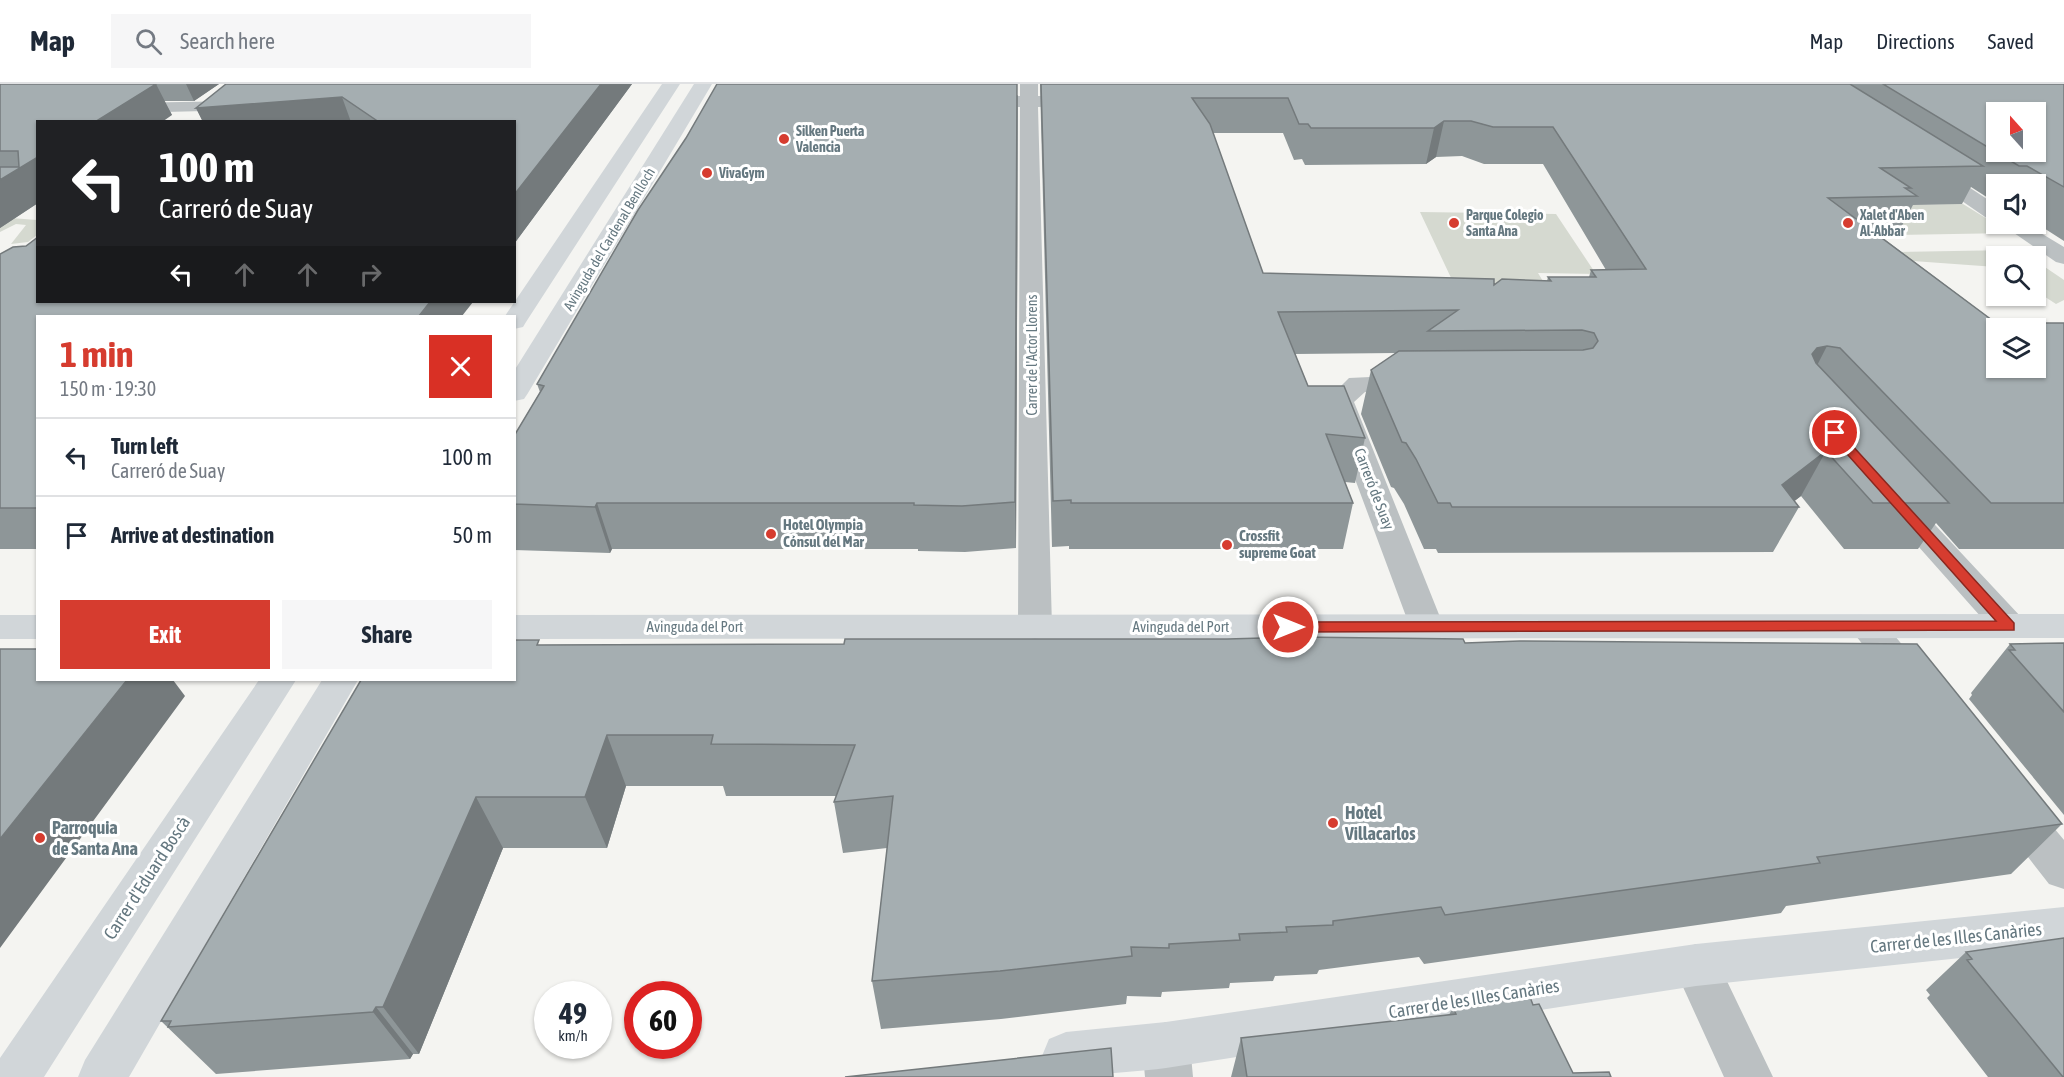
<!DOCTYPE html>
<html lang="en">
<head>
<meta charset="utf-8">
<style>
	body { margin:0; font-family:"Asap Condensed",sans-serif; background:#f6f6f7; color:#1f2937; height:100vh; display:flex; flex-direction:column; font-size:22px; white-space:nowrap }
	* { box-sizing:border-box; margin:0 }
	p { font-size:20px; color:#747a83 }
	.icon { flex:none; width:33px; height:33px; fill:none; stroke:currentColor; stroke-width:2; stroke-linecap:round; stroke-linejoin:round }
	.map { position:relative; flex:1; overflow:hidden }
	.sheet { position:absolute; left:36px; top:231px; width:480px; height:366px; display:flex; flex-direction:column; background:#fff; border-radius:0px; box-shadow:0 2px 4px #0004 }
	.sheet>* { flex:none }
	.top-card { position:absolute; left:36px; top:36px; width:480px; height:183px; border-radius:0px; box-shadow:0 2px 4px #0004; background:#202124; color:#fff; overflow:hidden }
	.needle { width:39px; rotate:339deg }
	.buttons { position:absolute; left:1986px; top:18px; display:grid; gap:12px }
	.buttons a { display:grid; place-items:center; width:60px; height:60px; border-radius:0px; background:#fff; box-shadow:0 2px 4px #0004; font-size:30px }
	.speed { position:absolute; left:534px; top:897px; display:flex; gap:12px; font-size:30px; font-weight:700; text-align:center }
	.speed>* { display:grid; place-content:center; width:78px; height:78px; border-radius:50%; background:#fff; box-shadow:0 2px 4px #0004; line-height:1 }
	.speed small { font-size:15px; font-weight:400 }
	.speed .limit { border:9px solid #d22; background:#fff; color:#111 }
	.pin { position:absolute; display:grid; place-items:center; width:51px; height:51px; color:#fff; margin:-26px; border:3px solid #fff; border-radius:50%; box-shadow:0 2px 6px #0007 }
	.me { position:absolute; width:66px; margin:-33px; rotate:90deg; stroke-linejoin:round; filter:drop-shadow(0 0 4px #0008) }
	.turn { display:flex; align-items:center; gap:21px; height:126px; padding:0 24px; font-size:27px }
	.turn .icon { width:78px; height:78px; stroke-width:2.5 }
	.turn b { display:block; font-size:42px; line-height:51px }
	.lanes { display:flex; align-items:center; height:57px; padding:0 24px; background:#0003; justify-content:center; gap:30px; direction:ltr }
	.lanes .off { opacity:.35 }
	.round { display:grid; place-items:center; flex:none; width:63px; height:63px; border-radius:0px; background:#f6f6f7 }
	.overview { display:flex; align-items:center; justify-content:space-between; height:102px; padding:0 24px }
	h1 { font-size:36px; font-weight:700; line-height:45px; color:#d63c2f }
	.primary-button { display:flex; gap:12px; margin-top:auto; padding:12px 24px }
	.primary-button a { flex:1; height:69px; border-radius:0px; background:#d63c2f; color:#fff; font-size:24px; font-weight:700; line-height:69px; text-align:center }
	.primary-button a+a { background:#f6f6f7; color:#1f2937 }
	ul { padding:0; list-style:none }
	li { display:flex; align-items:center; gap:18px; height:78px; padding:0 24px; border-top:2px solid #e0e1e3 }
	li div { flex:1 }
	li b { display:block; font-size:22px }
	li em { font-style:normal }
	header { display:flex; align-items:center; gap:36px; box-sizing:border-box; height:84px; padding:0 30px; background:#fff; border-bottom:2px solid #e0e1e3 }
	header strong { font-size:28px }
	nav { display:flex; gap:33px; margin-inline-start:auto; font-size:21px }
	.search { width:420px; height:54px; background:#f6f6f7; display:flex; align-items:center; gap:15px; box-sizing:border-box; padding:0 21px; border-radius:0px; color:#747a83; font-size:22px }
	.map>svg:first-child { display:block }
	.green { fill:#d5d9d0 }
	.lines { fill:none; stroke-linecap:round; stroke-linejoin:round }
	.street { fill:#bbc0c2; fill-rule:evenodd }
	.secondary { fill:#d1d6d9; fill-rule:evenodd }
	.primary { fill:#d1d6d9; fill-rule:evenodd }
	.wall { fill:#8e9698; fill-rule:evenodd }
	.shaded-wall { fill:#747a7c }
	.building { fill:#a5aeb1; stroke:#747a7c; stroke-width:1.5; fill-rule:evenodd }
	.route { fill:#d63c2f; stroke:#8b271f; stroke-width:1.5 }
	.poi-dot { fill:#d63c2f; stroke:#fff; stroke-width:2 }
	.labels { text-anchor:middle; stroke-width:6; stroke-linejoin:round; paint-order:stroke }
	.far-poi-label { font-size:14px; font-weight:bold; fill:#657880; stroke:#fff; text-anchor:start }
	.far-street-label { font-size:14px; fill:#657880; stroke:#fff }
	.street-label { font-size:15px; fill:#657880; stroke:#fff }
	.poi-label { font-size:15px; font-weight:bold; fill:#657880; stroke:#fff; text-anchor:start }
	.near-poi-label { font-size:18px; font-weight:bold; fill:#657880; stroke:#fff; text-anchor:start }
	.near-street-label { font-size:18px; fill:#657880; stroke:#fff }
</style>
</head>
<body>
<header>
<strong>Map</strong>
<div class="search"><svg class="icon" aria-label="search" viewBox="0 0 24 24"><circle cx="10" cy="10" r="6"/><path d="M15 15l6 6"/></svg>Search here</div>
<nav><a>Map</a><a>Directions</a><a>Saved</a></nav>
</header>
<div class="map">
<svg width="2064" height="993" viewBox="0 0 2064 993">
	<rect width="100%" height="100%" fill="#f4f4f1"/>
	<path class="green" d="M1963,120L2010,149L1897,151L1855,121Z
		M1420,128L1556,130L1596,190L1538,189L1555,217L1461,215Z
		M11,134L37,136V151L28,158L11,160L26,141L16,140L0,148V141Z
		M2011,166L2006,172H1996V183L1913,177L1897,168Z
		M2036,177L2064,196V216L2056,220L2036,207Z"/>
	<g class="lines">
		<path class="street" d="M1020,0H1038V12H1085L1094,17L1085,22L1038,23L1052,543L1047,552L1035,555L1023,552L1018,543L1020,23H972L963,18L972,13L1020,12Z
			M240,17L249,22L246,26L123,29L114,24L123,19Z
			M1930,80L1937,82L1996,121V136L1988,135L1923,90L1920,86L1923,82Z
			M2001,140H2026L2064,163V180L2056,178Z
			M1413,291L1422,293L1426,299L1422,305L1365,308L1354,318L1444,543L1439,552L1427,555L1415,552L1410,543L1326,317L1349,294Z
			M1897,410L1908,412L2021,533L2026,542L2021,551L2009,554L1997,551L1886,426L1882,419L1886,412Z
			M1868,531L1880,534L1924,587L1929,596L1924,605L1911,609L1898,605L1856,552L1851,543L1856,534Z
			M2014,709L2028,713L2064,756V805L2049,800L2000,737L1994,725L2000,713Z
			M1696,860L1712,866L1773,993H1724L1673,881L1680,866Z
			M1166,938L1183,945L1190,961L1193,993H1145L1142,961L1149,945Z"/>
		<path class="secondary" d="M2064,823V863L1696,902L1166,984C1133,988 1080,993 1049,989L1042,972L1049,955L1066,948L1166,938L1696,860Z"/>
		<path class="primary" d="M662,0H680L526,238L523,243L514,245V232H505Z
			M694,0H712L528,309L524,315L514,317V287Z
			M2064,530V554L514,555V531Z
			M0,531H38V555H0Z
			M259,596H296L44,993H0V974Z
			M322,596H358L129,993H78L85,976Z"/>
	</g>
	<path class="wall" d="M0,0H219L194,17H164L172,31L38,38V119L0,144Z
		M226,0H632L514,160V38H203L196,24Z
		M1040,0H2064V157L2036,139V100H1996V119L1971,103L1962,120L1913,121L1897,151H1879L1996,239H2064V465H1959L1936,439L1918,465H1844L1801,412L1794,417L1799,423L1773,468L1438,469L1436,465H1424L1404,420L1394,404L1391,403L1361,330L1371,286L1396,269L1295,270L1308,302L1365,354L1355,399L1345,398L1353,419L1343,465H1069V462L1052,463ZM1213,49H1283L1294,76L1302,75L1305,81L1426,80L1436,73L1462,72L1484,80H1543L1606,186H1591L1589,193H1548L1547,197L1494,201L1263,189Z
		M1018,11L1016,464L965,468L918,467V465H612L610,469L514,466V352L540,308L537,300Z
		M0,170L38,232V465H0Z
		M1465,559L2062,740L2011,790L1786,822L1781,829L1424,880L1419,873L1319,886L1317,890L1275,892L1273,897L1230,899L1229,904L1162,908L1161,913L1127,912L1126,920L1001,935L881,945L872,897L887,764L843,769L834,718L836,712H726L723,702H626L607,764H503L419,970H413L410,975L216,990L161,937L541,561Z
		M2064,559V731L1969,615L1972,611L1971,609L2010,560Z
		M1966,868L2064,993H1988L1927,914L1930,911L1926,906Z
		M1533,921L1573,989L1611,993H1231L1241,954L1449,931L1453,923Z"/>
	<path class="shaded-wall" d="M156,0L172,31L162,38H95Z
		M186,0H219L194,17Z
		M601,0H632L514,160V111Z
		M342,13L351,38H203L196,24Z
		M1018,26L1016,464L1015,418Z
		M1444,37L1436,73L1426,80L1434,44Z
		M38,73V119L0,144V96Z
		M430,218H473L462,232H419Z
		M1827,262L1805,305L1812,270L1817,264Z
		M1826,367L1801,412L1787,423L1782,401Z
		M597,419L612,465L610,469L595,423Z
		M127,596H173L185,612L0,864V755Z
		M607,651L626,702L607,764L585,713Z
		M476,713L503,764L419,970L383,923Z
		M376,923L413,970L410,975L373,928Z"/>
	<path class="building" d="M0,0H156L95,38H38V73L0,96V83H19L18,67H0Z
		M226,0H601L514,111V38H379L342,13L196,24Z
		M717,0H1017L1015,418L962,422L914,421V419H597L595,423L514,420V352L544,302L537,300L638,126L686,54Z
		M1041,0H1850L1983,82L1880,84L1911,104H1905L1917,112L1828,114L1996,239H2064V419H1991L1840,264L1827,262L1817,264L1812,270L1816,279L1949,419H1873L1826,367L1782,401L1799,423H1452L1450,419H1438L1416,375L1406,359L1402,358L1371,286L1399,267L1583,266L1593,264L1598,257L1594,249L1582,246L1428,247L1458,226L1278,228L1308,302H1344L1365,354L1326,350L1353,419H1071V416L1053,417ZM1192,14H1288L1299,40H1308L1311,44H1434L1444,37H1471L1493,43H1553L1646,185L1591,186L1596,193H1548L1551,197L1502,195L1494,201V195L1263,189L1210,40ZM1996,244H2036V284H1996Z
		M1883,0H2064V103L2027,82H2019ZM1996,28H2036V68H1996Z
		M38,153V218H430L419,232H38V424H0V170L13,163L26,162Z
		M1298,553L1463,555L1465,559L1520,557L1917,560L2062,740L1817,773L1820,779L1445,831L1441,823L1333,837V841L1286,843L1287,848L1239,850L1240,856L1169,860V864L1131,863L1132,872L1000,887L872,897L893,712L834,718L855,661L711,660L713,651H607L585,713H476L383,923H376L373,928L168,943L171,937H161L361,596H514V556H539L537,561L844,560L845,555H1227Z
		M2064,559V628L2009,566H2015L2010,560Z
		M0,565H38V596H127L0,755Z
		M2064,854V993H2063L1967,876L1972,875L1966,868Z
		M1530,913L1533,921L1539,920L1573,989L1609,988L1611,993H1247L1241,954L1456,930L1453,923Z
		M1111,964L1113,993H845Z"/>
	<path class="route" d="M1831,347H1839L2014,539V546L1288,548L1281,543L1288,538L1996,537L1831,352Z"/>
	<g class="poi-dot">
		<circle cx="784" cy="55" r="6"/>
		<circle cx="707" cy="89" r="6"/>
		<circle cx="1454" cy="139" r="6"/>
		<circle cx="1848" cy="139" r="6"/>
		<circle cx="771" cy="450" r="6"/>
		<circle cx="1227" cy="461" r="6"/>
		<circle cx="1333" cy="739" r="6"/>
		<circle cx="40" cy="754" r="6"/>
	</g>
	<g class="labels">
		<g class="far-poi-label">
			<text x="796" y="52">Silken Puerta<tspan x="796" dy="16">Valencia</tspan></text>
			<text x="719" y="94">VivaGym</text>
			<text x="1466" y="136">Parque Colegio<tspan x="1466" dy="16">Santa Ana</tspan></text>
			<text x="1860" y="136">Xalet d'Aben<tspan x="1860" dy="16">Al-Abbar</tspan></text>
		</g>
		<g class="far-street-label">
			<text transform="translate(609 155) rotate(-59)" y="5">Avinguda del Cardenal Benlloch</text>
			<text transform="translate(1032 271) rotate(-90)" y="5">Carrer de l'Actor Llorens</text>
		</g>
		<g class="street-label">
			<text transform="translate(1374 405) rotate(69)" y="5">Carreró de Suay</text>
			<text x="695" y="548">Avinguda del Port</text>
			<text x="1181" y="548">Avinguda del Port</text>
		</g>
		<g class="poi-label">
			<text x="783" y="446">Hotel Olympia<tspan x="783" dy="17">Cónsul del Mar</tspan></text>
			<text x="1239" y="457">Crossfit<tspan x="1239" dy="17">supreme Goat</tspan></text>
		</g>
		<g class="near-poi-label">
			<text x="1345" y="735">Hotel<tspan x="1345" dy="21">Villacarlos</tspan></text>
			<text x="52" y="750">Parroquia<tspan x="52" dy="21">de Santa Ana</tspan></text>
		</g>
		<g class="near-street-label">
			<text transform="translate(147 794) rotate(-57)" y="6">Carrer d'Eduard Boscà</text>
			<text transform="translate(1956 854) rotate(-6)" y="6">Carrer de les Illes Canàries</text>
			<text transform="translate(1474 915) rotate(-9)" y="6">Carrer de les Illes Canàries</text>
		</g>
	</g>
</svg>
<div class="buttons">
<a><svg class="needle" viewBox="-14 -14 28 28"><path d="M0-13l5 13h-10z" fill="#e53935"/><path d="M0 13l5-13h-10z" fill="#747a83"/></svg></a>
<a><svg class="icon" aria-label="sound" viewBox="0 0 24 24"><path d="M4 9h4l5-4v14l-5-4H4zM17 9q2 3 0 6"/></svg></a>
<a><svg class="icon" aria-label="search" viewBox="0 0 24 24"><circle cx="10" cy="10" r="6"/><path d="M15 15l6 6"/></svg></a>
<a><svg class="icon" aria-label="layers" viewBox="0 0 24 24"><path d="M12 4l9 5-9 5-9-5zM3 14l9 5 9-5"/></svg></a>
</div>
<div class="speed"><div>49<small>km/h</small></div><div class="limit">60</div></div>
<div class="pin" style="left:1835px;top:349px;background:#d93025"><svg class="icon" aria-label="arrive" viewBox="0 0 24 24"><path d="M6 21V4h12l-3 4 3 4H6"/></svg></div>
<svg class="me" style="left:1288px;top:543px" viewBox="-20 -20 40 40"><circle r="17" fill="#d63c2f" stroke="#fff" stroke-width="3"/><path d="M0-11L8 9 0 5-8 9z" fill="#fff"/></svg>
<div class="top-card">
<div class="turn"><svg class="icon" aria-label="left" viewBox="0 0 24 24"><path d="M17 20v-9H6M10 6l-5 5 5 5"/></svg><div><b>100 m</b>Carreró de Suay</div></div>
<div class="lanes"><svg class="icon" aria-label="left" viewBox="0 0 24 24"><path d="M17 20v-9H6M10 6l-5 5 5 5"/></svg><svg class="icon off" aria-label="ahead" viewBox="0 0 24 24"><path d="M12 20V5M6 11l6-6 6 6"/></svg><svg class="icon off" aria-label="ahead" viewBox="0 0 24 24"><path d="M12 20V5M6 11l6-6 6 6"/></svg><svg class="icon off" aria-label="right" viewBox="0 0 24 24"><path d="M7 20v-9h11M14 6l5 5-5 5"/></svg></div>
</div>
<section class="sheet">
<div class="overview"><div><h1>1 min</h1><p>150 m · 19:30</p></div><a class="round" style="background:#d93025;color:#fff"><svg class="icon" aria-label="close" viewBox="0 0 24 24"><path d="M6 6l12 12M18 6L6 18"/></svg></a></div>
<ul>
<li><svg class="icon" aria-label="left" viewBox="0 0 24 24"><path d="M17 20v-9H6M10 6l-5 5 5 5"/></svg><div><b>Turn left</b><p>Carreró de Suay</p></div><em>100 m</em></li>
<li><svg class="icon" aria-label="arrive" viewBox="0 0 24 24"><path d="M6 21V4h12l-3 4 3 4H6"/></svg><div><b>Arrive at destination</b></div><em>50 m</em></li>
</ul>
<div class="primary-button"><a>Exit</a><a>Share</a></div>
</section>
</div>
</body>
</html>
